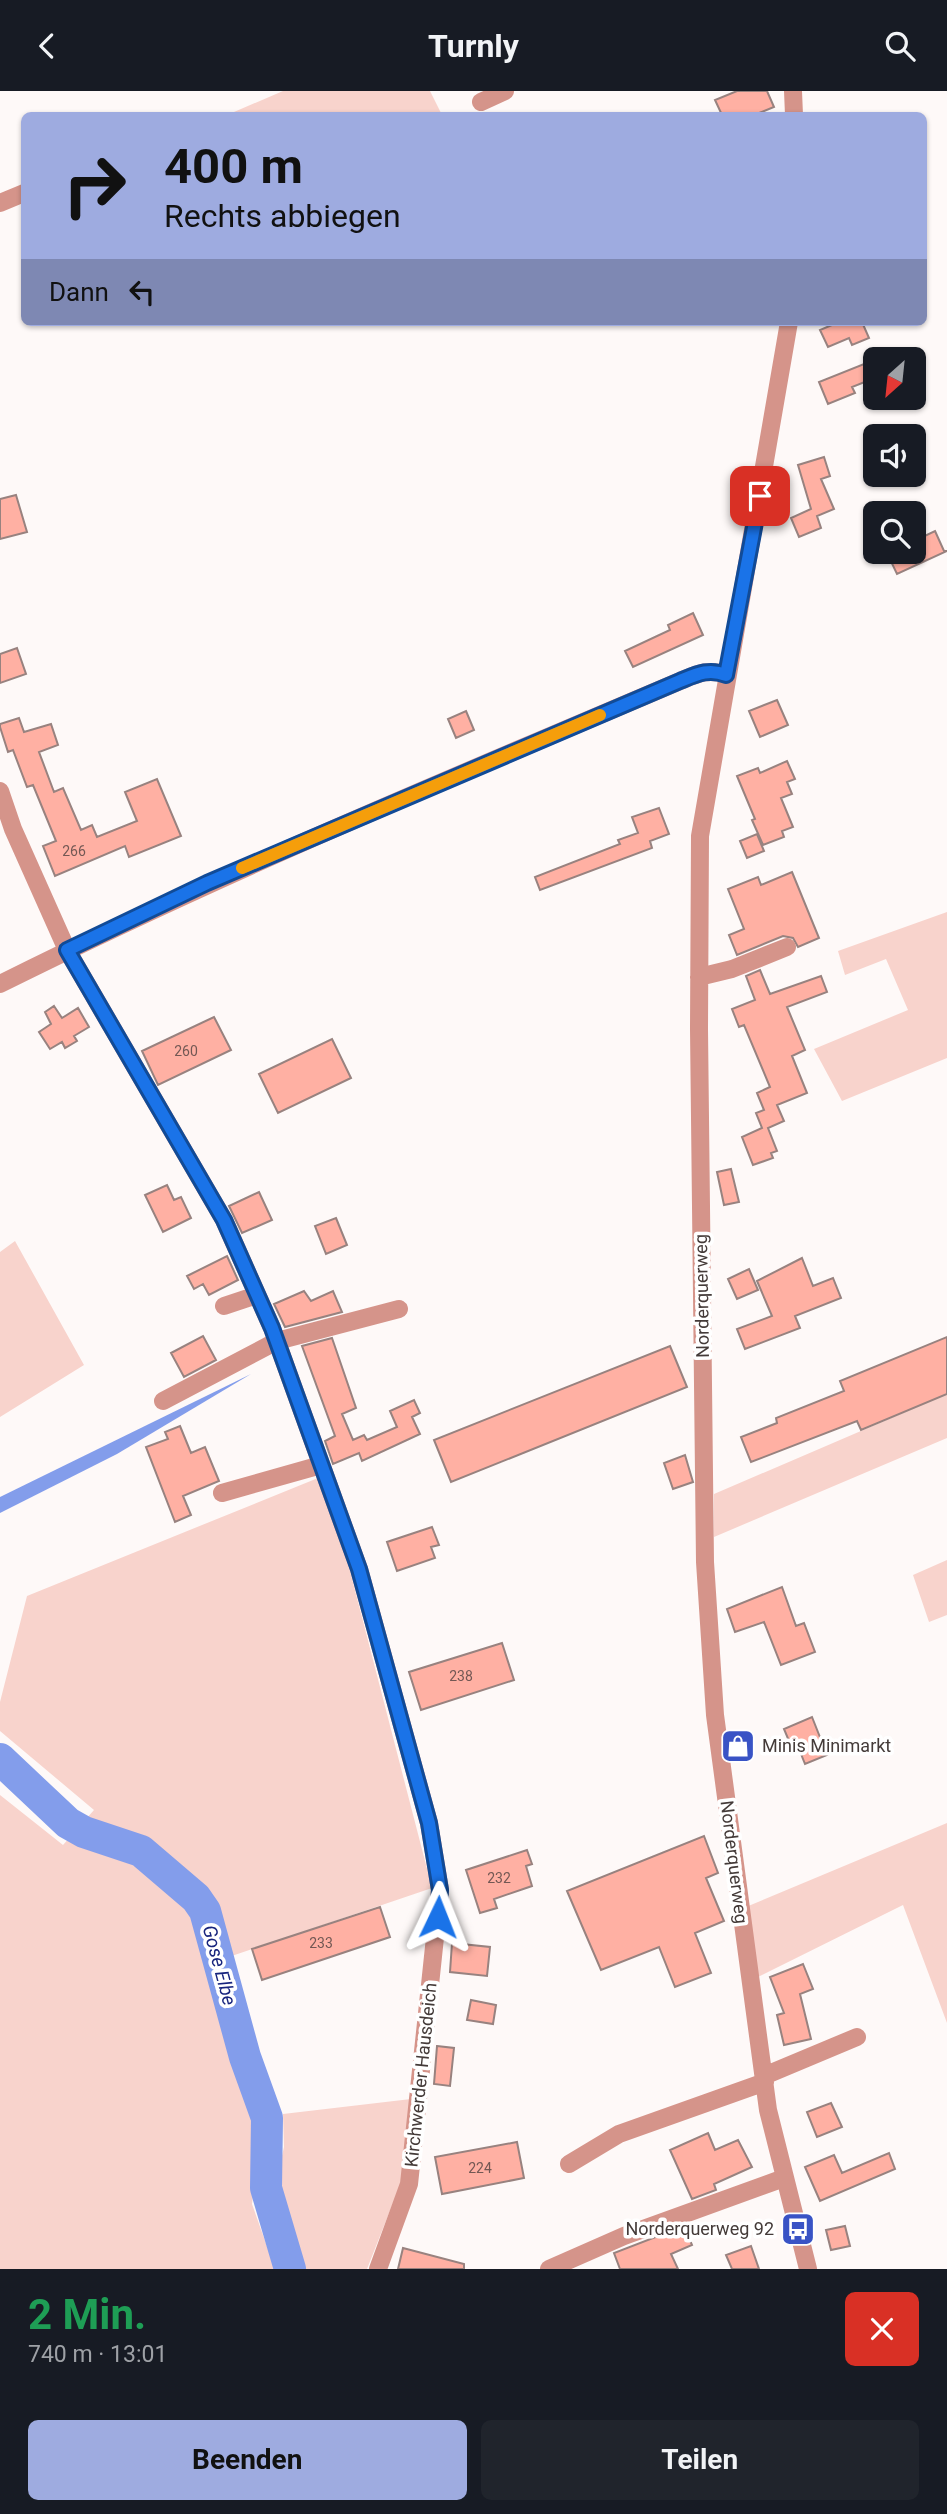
<!DOCTYPE html>
<html lang="de">
<head>
<meta charset="utf-8">
<style>
	body { margin:0; font-family:Roboto,sans-serif; background:#20242c; color:#f1f3f6; height:100vh; display:flex; flex-direction:column; font-size:26px; white-space:nowrap }
	* { box-sizing:border-box; margin:0 }
	p { font-size:23px; color:#9ea1a6 }
	.icon { flex:none; width:38px; height:38px; fill:none; stroke:currentColor; stroke-width:2; stroke-linecap:round; stroke-linejoin:round }
	.map { position:relative; height:2178px; overflow:hidden }
	.sheet { display:flex; flex-direction:column; background:#171b24; flex:1 }
	.sheet>* { flex:none }
	.banner { position:absolute; left:21px; top:21px; width:906px; height:214px; border-radius:10px; box-shadow:0 2px 5px #0004; background:#9eabe0; color:#111; overflow:hidden }
	.needle { width:46px; rotate:207deg }
	.fabs { position:absolute; left:863px; top:256px; display:grid; gap:14px }
	.fabs a { display:grid; place-items:center; width:63px; height:63px; border-radius:10px; background:#171b24; box-shadow:0 2px 5px #0004; font-size:35px }
	.pin { position:absolute; display:grid; place-items:center; width:60px; height:60px; color:#fff; margin:-30px; border-radius:14px; box-shadow:0 4px 10px #0006 }
	.me { position:absolute; width:77px; margin:-38px; rotate:2deg; stroke-linejoin:round; filter:drop-shadow(0 0 5px #0008) }
	.turn { display:flex; align-items:center; gap:24px; height:147px; padding:0 28px; font-size:32px }
	.turn .icon { width:91px; height:91px; stroke-width:2.5 }
	.turn b { display:block; font-size:49px; line-height:60px }
	.then { display:flex; align-items:center; height:66px; padding:0 28px; background:#0003; gap:14px; font-size:26px }
	.round { display:grid; place-items:center; flex:none; width:74px; height:74px; border-radius:10px; background:#20242c }
	.overview { display:flex; align-items:center; justify-content:space-between; height:119px; padding:0 28px }
	h1 { font-size:42px; font-weight:700; line-height:52px; color:#1e9e55 }
	.action { display:flex; gap:14px; margin-top:auto; padding:14px 28px }
	.action a { flex:1; height:80px; border-radius:10px; background:#9eabe0; color:#111; font-size:28px; font-weight:700; line-height:80px; text-align:center }
	.action a+a { background:#20242c; color:#f1f3f6 }
	header { display:flex; justify-content:space-between; align-items:center; height:91px; padding:0 28px; background:#171b24; font-size:32px; font-weight:700 }
	.map>svg:first-child { display:block }
	.green { fill:#f8d3cc }
	.water { fill:#839deb }
	.lines { fill:none; stroke-linecap:round; stroke-linejoin:round }
	.river { stroke:#839deb; stroke-width:32 }
	.building { fill:#ffb0a3; stroke:#98827f; stroke-width:2 }
	.minor { stroke:#d5948a; stroke-width:18 }
	.route-casing { stroke:#114b97; stroke-width:18 }
	.route { stroke:#1a73e8; stroke-width:12 }
	.slow { stroke:#f59e0b; stroke-width:12 }
	.labels { text-anchor:middle; stroke-width:7; stroke-linejoin:round; paint-order:stroke }
	.number-label { font-size:14px; fill:#735854 }
	.street-label { font-size:18px; fill:#443b39; stroke:#fff }
	.poi-label { font-size:18px; fill:#443b39; stroke:#fff; text-anchor:start }
	.water-label { font-size:19px; font-style:italic; fill:#17247d; stroke:#fff }
</style>
</head>
<body>
<header><svg class="icon" aria-label="back" viewBox="0 0 24 24"><path d="M15 5l-7 7 7 7"/></svg>Turnly<svg class="icon" aria-label="search" viewBox="0 0 24 24"><circle cx="10" cy="10" r="6"/><path d="M15 15l6 6"/></svg></header>
<div class="map">
<svg width="947" height="2178" viewBox="0 0 947 2178">
	<rect width="100%" height="100%" fill="#fef9f8"/>
	<path class="green" d="M283,0H430L442,24H227Z
		M947,821V967L842,1010L814,958L908,919L886,868L845,884L838,860Z
		M15,1150L84,1274L0,1326V1161Z
		M947,1303V1347L714,1446V1403Z
		M318,1387L350,1480L432,1797L208,1873L231,1966L261,2039L252,2113L275,2178H0V1704L63,1754L94,1719L0,1640V1611L27,1505Z
		M947,1469V1524L929,1531L913,1484Z
		M947,1732V1932L903,1814L756,1887L746,1816Z
		M411,2008L402,2089L367,2178H303L274,2100L284,2056L283,2023Z"/>
	<path class="water" d="M251,1283L117,1363L0,1422V1406Z"/>
	<g class="lines">
		<path class="river" d="M0,1668L68,1732L84,1741L141,1760L196,1807L205,1820L245,1966L267,2027L266,2097L290,2178"/>
	</g>
	<path class="building" d="M737,0H767L774,16L754,24H722L715,9Z
		M839,231H862L869,247L852,254L849,247L828,256L820,239Z
		M869,271L875,287L852,296L855,302L828,313L819,291Z
		M824,366L830,385L821,388L834,418L817,425L821,437L799,446L791,427L811,418L798,374Z
		M16,404L27,441L0,448V408Z
		M935,440L944,460H947L897,483L886,460H914V450Z
		M693,522L703,544L633,576L625,560L670,539L668,534Z
		M17,557L26,583L0,592V563Z
		M777,609L788,634L760,646L749,620Z
		M466,620L474,639L456,647L448,628Z
		M19,627L24,641L51,633L58,654L39,661L54,701L63,697L81,739L92,734L97,746L137,730L125,701L157,688L181,745L129,766L125,755L55,785L43,755L56,750L33,694L27,696L13,659L8,661L0,636V633Z
		M787,670L795,688L787,691L792,703L781,707L793,736L782,740L784,746L763,754L752,729L755,728L737,685L758,677L760,682Z
		M659,717L669,743L650,750L652,757L540,799L535,786L620,753L618,749L638,742L632,726Z
		M757,743L764,760L747,767L740,750Z
		M792,781L819,847L798,856L793,847L783,845L737,864L729,844L744,838L728,798L758,786L761,794Z
		M760,879L770,903L821,885L827,901L787,916L805,959L792,965L807,1002L777,1014L784,1030L768,1037L777,1060L771,1062L773,1067L753,1074L742,1046L762,1037L756,1022L764,1019L757,1002L770,996L744,934L739,936L732,918L755,909L746,885Z
		M54,915L62,927L78,917L89,936L74,945L77,950L65,957L62,951L50,958L39,941L51,933L45,921Z
		M214,926L231,959L158,994L142,960Z
		M332,948L351,987L278,1022L259,983Z
		M731,1078L739,1111L724,1114L717,1081Z
		M167,1094L174,1109L181,1106L191,1127L163,1141L145,1104Z
		M259,1101L272,1129L242,1142L229,1115Z
		M336,1127L347,1154L326,1163L315,1135Z
		M227,1165L238,1189L209,1204L203,1193L194,1198L187,1185Z
		M802,1167L813,1195L833,1187L841,1207L795,1225L800,1237L745,1258L737,1238L772,1225L757,1190Z
		M749,1178L758,1199L737,1208L728,1188Z
		M304,1200L311,1210L333,1200L342,1221L285,1236L274,1213Z
		M203,1245L216,1269L184,1286L171,1262Z
		M947,1246V1303L861,1339L857,1330L751,1371L741,1346L777,1332L776,1327L844,1300L840,1290Z
		M332,1247L356,1317L342,1323L353,1349L364,1344L367,1349L397,1336L390,1320L414,1309L420,1322L412,1326L420,1343L362,1370L359,1362L333,1373L325,1350L335,1345L302,1255Z
		M670,1255L687,1296L451,1391L434,1349Z
		M180,1335L191,1362L205,1356L219,1390L183,1405L191,1424L175,1431L146,1356L168,1348L165,1341Z
		M685,1364L693,1391L673,1398L664,1372Z
		M432,1436L439,1454L431,1456L435,1467L397,1480L387,1451Z
		M782,1496L796,1535L804,1532L815,1561L781,1574L764,1531L735,1541L727,1518Z
		M502,1552L514,1589L421,1619L409,1581Z
		M812,1626L827,1664L805,1673L795,1648L789,1650L784,1638Z
		M704,1745L718,1782L706,1787L724,1830L695,1842L711,1882L675,1896L659,1856L601,1879L567,1800Z
		M527,1759L532,1773L526,1775L532,1795L494,1808L497,1817L480,1822L466,1779Z
		M380,1816L390,1846L262,1889L252,1858Z
		M452,1852L490,1856L487,1885L450,1881Z
		M803,1873L813,1898L800,1903L811,1948L784,1954L777,1924L784,1922L770,1886Z
		M471,1909L496,1914L493,1933L467,1929Z
		M437,1955L454,1957L450,1995L434,1993Z
		M831,2012L842,2036L817,2046L807,2021Z
		M708,2042L715,2059L738,2049L752,2076L714,2093L716,2099L692,2108L670,2059Z
		M517,2051L524,2087L442,2103L435,2066Z
		M889,2062L895,2078L820,2110L805,2076L834,2064L842,2082Z
		M684,2135L692,2154L671,2163L678,2178H620L614,2162Z
		M845,2135L850,2155L831,2159L826,2139Z
		M751,2155L759,2178H732L726,2164Z
		M403,2157L464,2173V2178H398Z"/>
	<g class="lines">
		<path class="minor" d="M793,0L794,24
			M481,11L505,0
			M0,112L24,102
			M789,231L700,745L699,938L705,1471L715,1624L768,2019L808,2178
			M0,700L13,738L67,859L224,1129L272,1237L359,1478L429,1732L440,1799L409,2093L378,2178
			M699,886L732,878L787,856
			M0,893C222,782 451,687 680,590C697,583 709,577 726,584
			M224,1215L257,1204
			M163,1310L277,1250L399,1218
			M222,1402L321,1374
			M764,1985L857,1946
			M569,2073L619,2043L765,1991
			M549,2178L624,2145L784,2087"/>
	</g>
	<g class="lines">
		<g class="route-casing">
			<path id="route" d="M438,1826L440,1799L429,1732L359,1478L272,1237L224,1129L67,859L207,792L680,590C697,583 709,577 726,584L760,405"/>
		</g>
		<use href="#route" class="route"/>
		<path class="slow" d="M242,777L600,624"/>
	</g>
	<defs>
		<g id="shop-square" transform="scale(1.75)"><rect x="-9" y="-9" width="18" height="18" rx="4" fill="#3953c5" stroke="#fff"/><path d="M-5-2.5h2.3a2.7 3.5 0 0 1 5.4 0H5L5.5 6h-11ZM-1.5-2.5h3a1.5 2.3 0 0 0-3 0Z" fill="#fff"/></g>
		<g id="bus-square" transform="scale(1.75)"><rect x="-9" y="-9" width="18" height="18" rx="4" fill="#3953c5" stroke="#fff"/><path d="M-5-6H5V4H4V6H2V4H-2V6H-4V4H-5ZM-3.5-4V0h7V-4ZM-3.5 1.2v1.5H-2V1.2ZM2 1.2v1.5H3.5V1.2Z" fill="#fff"/></g>
	</defs>
	<g fill-rule="evenodd">
		<use href="#shop-square" x="738" y="1655"/>
		<use href="#bus-square" x="798" y="2138"/>
	</g>
	<g class="labels">
		<g class="number-label">
			<text x="74" y="765">266</text>
			<text x="186" y="965">260</text>
			<text x="461" y="1590">238</text>
			<text x="499" y="1792">232</text>
			<text x="321" y="1857">233</text>
			<text x="480" y="2082">224</text>
		</g>
		<g class="street-label">
			<text transform="translate(702 1205) rotate(-91)" y="6">Norderquerweg</text>
			<text transform="translate(734 1771) rotate(83)" y="6">Norderquerweg</text>
			<text transform="translate(421 1984) rotate(-84)" y="6">Kirchwerder Hausdeich</text>
		</g>
		<g class="poi-label">
			<text x="762" y="1661">Minis Minimarkt</text>
			<text x="774" y="2144" text-anchor="end">Norderquerweg 92</text>
		</g>
		<g class="water-label">
			<text transform="translate(220 1874) rotate(75)" y="7">Gose Elbe</text>
		</g>
	</g>
</svg>
<div class="fabs">
<a><svg class="needle" viewBox="-14 -14 28 28"><path d="M0-13l5 13h-10z" fill="#e53935"/><path d="M0 13l5-13h-10z" fill="#9ea1a6"/></svg></a>
<a><svg class="icon" aria-label="sound" viewBox="0 0 24 24"><path d="M4 9h4l5-4v14l-5-4H4zM17 9q2 3 0 6"/></svg></a>
<a><svg class="icon" aria-label="search" viewBox="0 0 24 24"><circle cx="10" cy="10" r="6"/><path d="M15 15l6 6"/></svg></a>
</div>
<div class="pin" style="left:760px;top:405px;background:#d93025"><svg class="icon" aria-label="arrive" viewBox="0 0 24 24"><path d="M6 21V4h12l-3 4 3 4H6"/></svg></div>
<svg class="me" style="left:438px;top:1826px" viewBox="-20 -20 40 40"><path d="M0-17L14 15 0 8-14 15z" fill="#1a73e8" stroke="#fff" stroke-width="4"/></svg>
<div class="banner">
<div class="turn"><svg class="icon" aria-label="right" viewBox="0 0 24 24"><path d="M7 20v-9h11M14 6l5 5-5 5"/></svg><div><b>400 m</b>Rechts abbiegen</div></div>
<div class="then">Dann<svg class="icon" aria-label="left" viewBox="0 0 24 24"><path d="M17 20v-9H6M10 6l-5 5 5 5"/></svg></div>
</div>
</div>
<section class="sheet">
<div class="overview"><div><h1>2 Min.</h1><p>740 m · 13:01</p></div><a class="round" style="background:#d93025;color:#fff"><svg class="icon" aria-label="close" viewBox="0 0 24 24"><path d="M6 6l12 12M18 6L6 18"/></svg></a></div>
<div class="action"><a>Beenden</a><a>Teilen</a></div>
</section>
</body>
</html>
